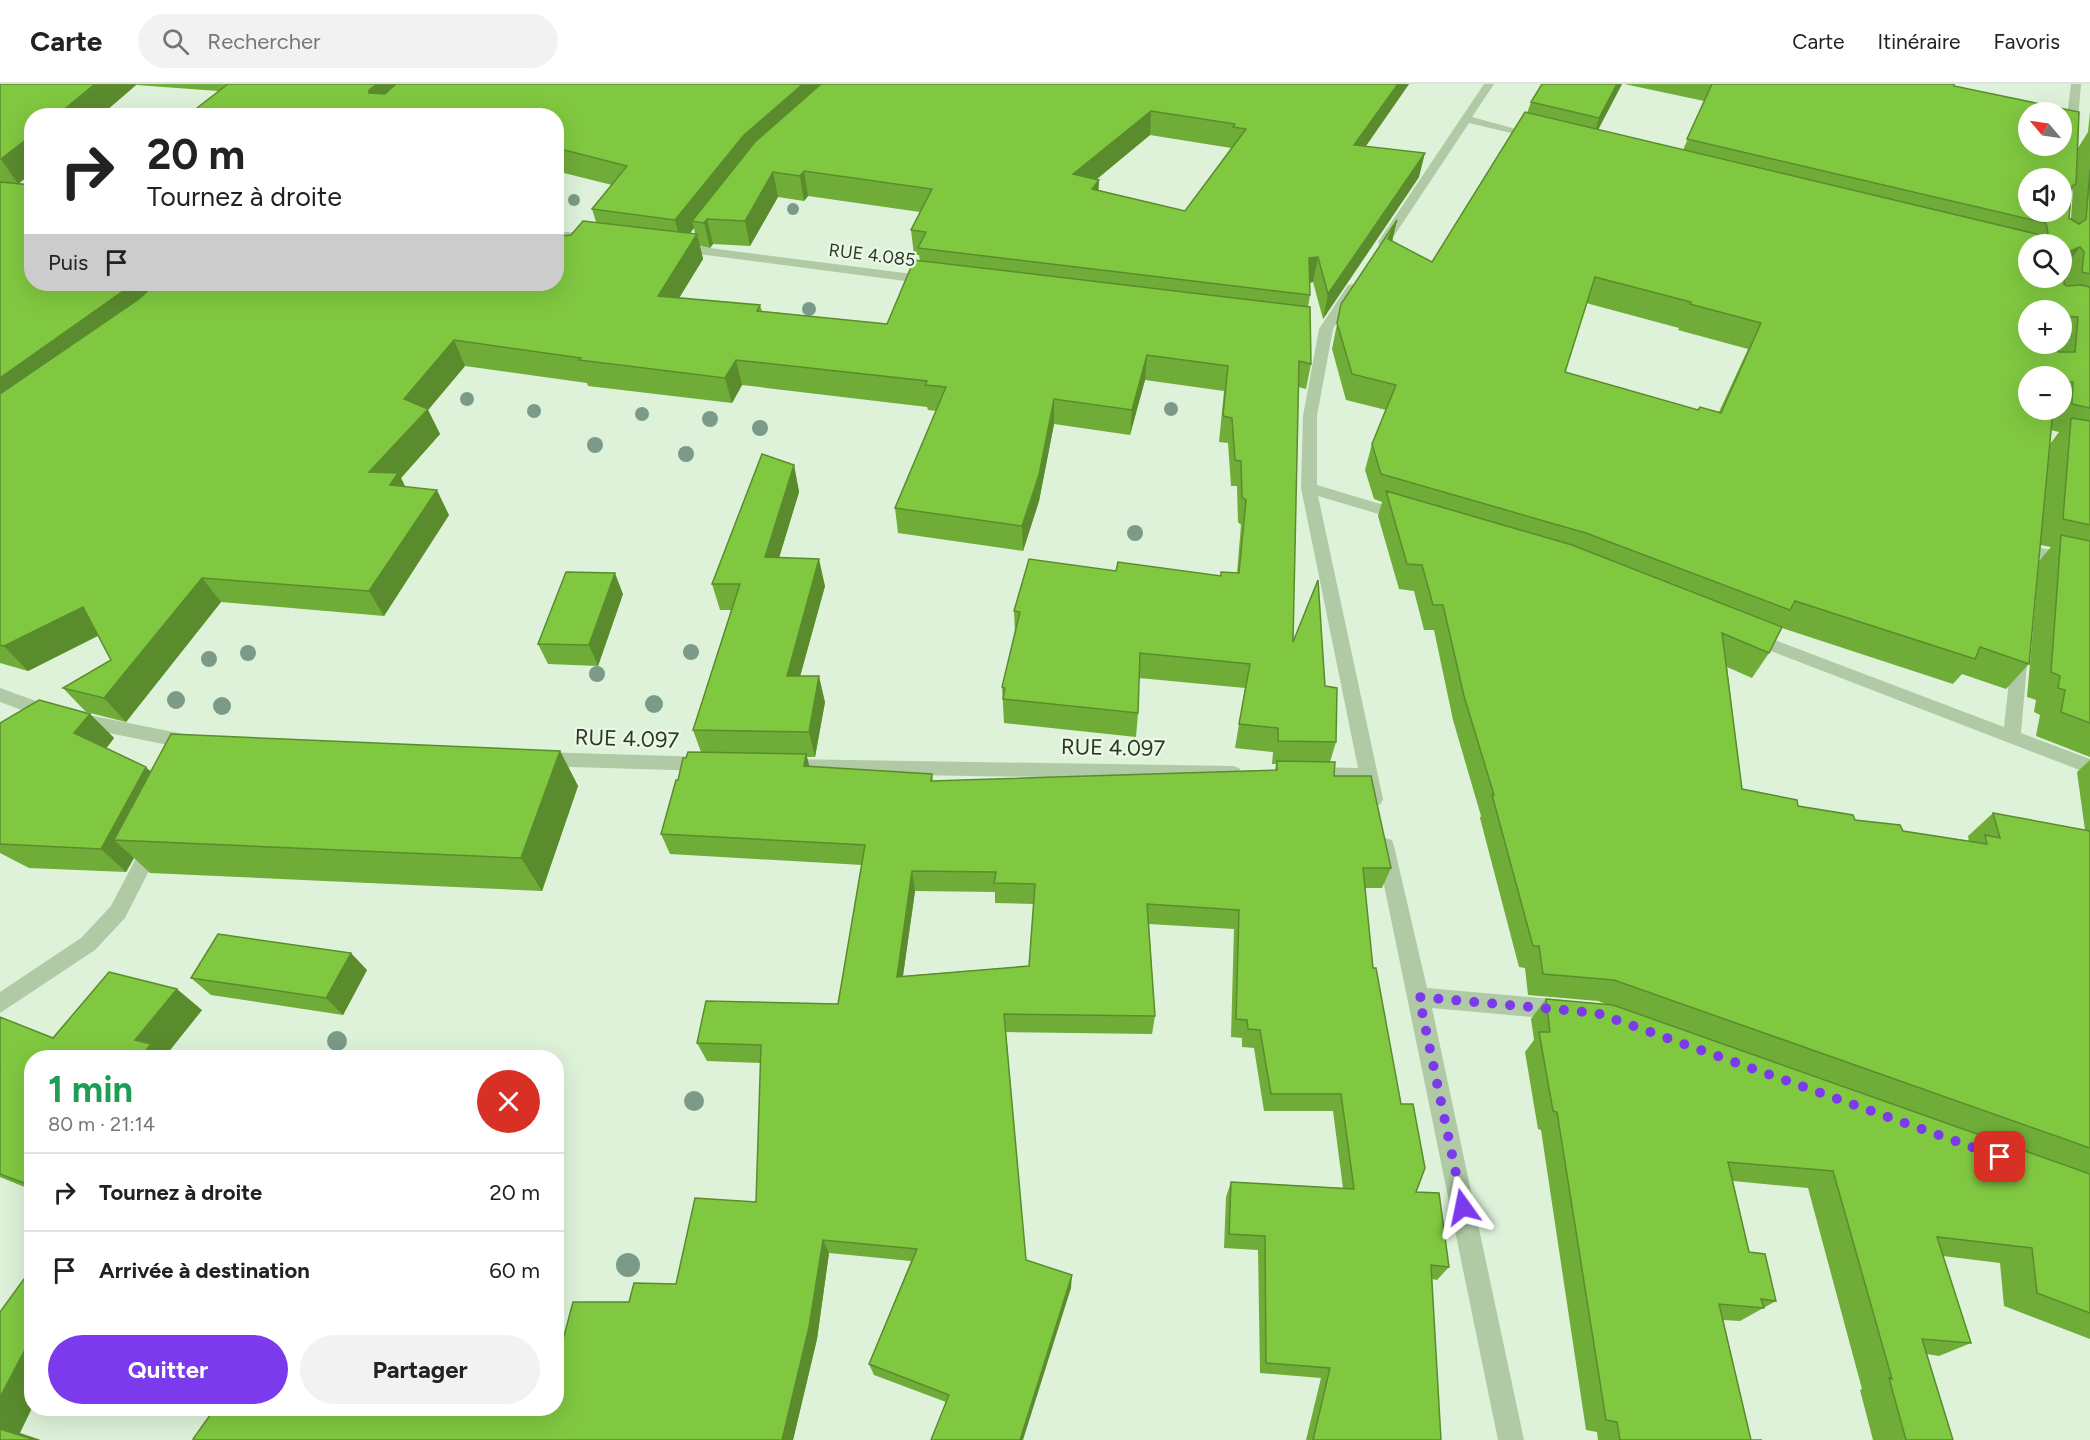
<!DOCTYPE html>
<html lang="fr">
<head>
<meta charset="utf-8">
<style>
	body { margin:0; font-family:Figtree,sans-serif; background:#f2f2f2; color:#222; height:100vh; display:flex; flex-direction:column; font-size:22px; white-space:nowrap }
	* { box-sizing:border-box; margin:0 }
	p { font-size:20px; color:#767676 }
	.icon { flex:none; width:33px; height:33px; fill:none; stroke:currentColor; stroke-width:2; stroke-linecap:round; stroke-linejoin:round }
	.map { position:relative; flex:1; overflow:hidden }
	.details { position:absolute; left:24px; top:966px; width:540px; height:366px; display:flex; flex-direction:column; background:#fff; border-radius:24px; box-shadow:0 6px 24px #0002 }
	.details>* { flex:none }
	.banner { position:absolute; left:24px; top:24px; width:540px; height:183px; border-radius:24px; box-shadow:0 6px 24px #0002; background:#fff; color:#222; overflow:hidden }
	.needle { width:39px; rotate:299deg }
	.fabs { position:absolute; left:2018px; top:18px; display:grid; gap:12px }
	.fabs a { display:grid; place-items:center; width:54px; height:54px; border-radius:50%; background:#fff; box-shadow:0 6px 24px #0002; font-size:30px }
	.pin { position:absolute; display:grid; place-items:center; width:51px; height:51px; color:#fff; margin:-26px; border-radius:12px; box-shadow:0 3px 9px #0006 }
	.me { position:absolute; width:66px; margin:-33px; rotate:348deg; stroke-linejoin:round; filter:drop-shadow(0 0 4px #0008) }
	.turn { display:flex; align-items:center; gap:21px; height:126px; padding:0 24px; font-size:27px }
	.turn .icon { width:78px; height:78px; stroke-width:2.5 }
	.turn b { display:block; font-size:42px; line-height:51px }
	.then { display:flex; align-items:center; height:57px; padding:0 24px; background:#0003; gap:12px; font-size:22px }
	.round { display:grid; place-items:center; flex:none; width:63px; height:63px; border-radius:32px; background:#f2f2f2 }
	.summary { display:flex; align-items:center; justify-content:space-between; height:102px; padding:0 24px }
	h1 { font-size:36px; font-weight:700; line-height:45px; color:#1e9e55 }
	.button { display:flex; gap:12px; margin-top:auto; padding:12px 24px }
	.button a { flex:1; height:69px; border-radius:36px; background:#7c3aed; color:#fff; font-size:24px; font-weight:700; line-height:69px; text-align:center }
	.button a+a { background:#f2f2f2; color:#222 }
	ul { padding:0; list-style:none }
	li { display:flex; align-items:center; gap:18px; height:78px; padding:0 24px; border-top:2px solid #e0e0e0 }
	li div { flex:1 }
	li b { display:block; font-size:22px }
	li em { font-style:normal }
	header { display:flex; align-items:center; gap:36px; box-sizing:border-box; height:84px; padding:0 30px; background:#fff; border-bottom:2px solid #e0e0e0 }
	header strong { font-size:28px }
	nav { display:flex; gap:33px; margin-inline-start:auto; font-size:21px }
	.search { width:420px; height:54px; background:#f2f2f2; display:flex; align-items:center; gap:15px; box-sizing:border-box; padding:0 21px; border-radius:33px; color:#767676; font-size:22px }
	.map>svg:first-child { display:block }
	.lines { fill:none; stroke-linecap:round; stroke-linejoin:round }
	.minor { fill:#afcaa5; fill-rule:evenodd }
	.tree { fill:#7b9b88 }
	.wall { fill:#6fac38; fill-rule:evenodd }
	.shaded-wall { fill:#5a8c2e }
	.building { fill:#81c841; stroke:#5a8c2e; stroke-width:1.5; fill-rule:evenodd }
	.route { stroke:#7c3aed; stroke-width:10; stroke-dasharray:0 18 }
	.labels { text-anchor:middle; stroke-width:4.5; stroke-linejoin:round; paint-order:stroke }
	.far-street-label { font-size:18px; fill:#2d3627; stroke:#e9f9e6 }
	.street-label { font-size:22px; fill:#2d3627; stroke:#e9f9e6 }
</style>
</head>
<body>
<header>
<strong>Carte</strong>
<div class="search"><svg class="icon" aria-label="search" viewBox="0 0 24 24"><circle cx="10" cy="10" r="6"/><path d="M15 15l6 6"/></svg>Rechercher</div>
<nav><a>Carte</a><a>Itinéraire</a><a>Favoris</a></nav>
</header>
<div class="map">
<svg width="2090" height="1356" viewBox="0 0 2090 1356">
	<rect width="100%" height="100%" fill="#def2d9"/>
	<g class="lines">
		<path class="minor" d="M1484,0H1494L1472,33L1542,52L1536,55L1469,39L1388,161H1380L1378,158Z
			M2071,0H2081L2077,49L2071,52L2065,49Z
			M556,147L589,150L595,154L589,158L556,155Z
			M679,160L928,192L934,196L928,200L675,167V161Z
			M1353,200L1359,204L1333,245L1317,332V401L1407,428L1410,432L1402,437L1318,412L1383,715L1381,720L1374,723L1367,720L1361,698L1312,697L1306,695L1303,690L1306,685L1312,683L1358,684L1301,404L1303,332L1319,245L1348,201Z
			M2030,462L2090,473V485L2024,471L2022,467L2024,463Z
			M1751,547L2004,643L2012,569L2020,563L2026,565L2028,569L2021,649L2090,675V690L1745,557L1743,553Z
			M0,604L58,625L61,630L58,635L52,637L0,618Z
			M79,629L193,652L199,654L202,659L199,664L193,666L79,643L73,641L70,636L73,631Z
			M541,668L705,673L711,675L714,680L711,685L705,687L541,682L535,680L532,675L535,670Z
			M787,675L1233,682L1239,684L1242,689L1239,694L1233,696L787,689L781,687L778,682L781,677Z
			M153,753L160,755L162,761L125,834L95,866L0,929V908L81,854L111,822L146,755Z
			M1385,754L1392,756L1394,762L1427,904L1564,916L1571,919L1574,926L1571,933L1564,936L1432,924L1524,1356H1498L1376,762L1378,756Z"/>
	</g>
	<g class="tree">
		<circle cx="574" cy="116" r="6"/>
		<circle cx="793" cy="125" r="6"/>
		<circle cx="809" cy="225" r="7"/>
		<circle cx="467" cy="315" r="7"/>
		<circle cx="1171" cy="325" r="7"/>
		<circle cx="534" cy="327" r="7"/>
		<circle cx="642" cy="330" r="7"/>
		<circle cx="710" cy="335" r="8"/>
		<circle cx="760" cy="344" r="8"/>
		<circle cx="595" cy="361" r="8"/>
		<circle cx="686" cy="370" r="8"/>
		<circle cx="1135" cy="449" r="8"/>
		<circle cx="691" cy="568" r="8"/>
		<circle cx="248" cy="569" r="8"/>
		<circle cx="209" cy="575" r="8"/>
		<circle cx="597" cy="590" r="8"/>
		<circle cx="176" cy="616" r="9"/>
		<circle cx="654" cy="620" r="9"/>
		<circle cx="222" cy="622" r="9"/>
		<circle cx="337" cy="957" r="10"/>
		<circle cx="694" cy="1017" r="10"/>
		<circle cx="628" cy="1181" r="12"/>
	</g>
	<path class="wall" d="M0,0H1409L1366,62L1419,93L1323,235L1313,198L1310,199V211L1308,223L1311,280L1306,305L1298,303L1293,558L1325,602L1336,658L1330,678L1334,692L1391,784L1382,804H1365L1373,884L1416,1108L1449,1183L1437,1196L1432,1195L1441,1356H1306L1321,1294L1260,1289L1258,1166L1224,1164L1226,1113L1231,1098L1343,1104L1333,1027H1264L1254,964L1242,963V954L1231,953L1234,845L1149,840L1155,932L1152,950L1006,948L1026,1176L1071,1204L946,1318L874,1291L869,1280L911,1177L829,1169L817,1255L793,1356H196L556,1324L629,1218L676,1200L756,1118L761,979L707,977L697,959L838,920L862,781L670,770L661,750L686,674L701,668L693,646L731,526H720L712,500L794,381L799,408L779,474L825,502L800,592L825,618L815,673H807L809,683L932,690L933,697L1275,686L1276,680H1272L1273,668L1235,664L1245,604L1139,594L1138,629L1136,653L1004,639L1002,603L1015,549L1014,527L1116,487L1221,492L1237,489L1241,441L1238,438L1237,402H1231L1228,359L1219,358L1224,307L1145,296L1130,351L1054,340L1039,417L1023,467L898,449L895,424L936,327L928,326L927,323L742,301L732,319L588,302L587,299L465,282L428,326L440,350L401,394L405,403L449,431L384,532L221,518L126,638L86,628L63,604L111,576L98,552L28,587L0,579ZM136,1L556,32V87L612,101L592,125L596,138L571,151L32,200L18,100L32,89V32H100ZM1150,51L1231,64L1230,66L1185,127L1098,106L1096,95ZM808,112L920,128L911,146L914,171H919L920,177L887,240L762,227L760,221L679,214L703,175L700,162L710,164L713,160L750,162L778,113L804,117ZM694,144L695,150L690,149ZM915,807L995,808V819L1034,820L1029,882L903,892Z
		M1542,0H1622L1598,46L1683,66L1704,17L1624,0H1954V2L2079,28L2078,64L2088,48L2090,28V673L2036,652L2040,631L2034,628L2036,616L2027,613L2039,477L2051,463L2040,461L2050,360L2059,348L2051,346L2052,334L2029,580L2006,605L1962,590L1953,600L1782,544L1769,569L1752,594L1727,583L1742,705L1797,716L1798,722L1853,731L1855,736L1900,741L1903,747L1969,758L1968,752L1993,729L2085,746L2077,688L2090,676V1255L2004,1222L2000,1179L1943,1172L1971,1259L1939,1272L1927,1270L1953,1356H1873L1860,1306L1862,1305L1808,1104L1733,1097L1749,1168L1765,1170L1776,1217L1740,1237L1723,1236L1751,1356H1762H1598L1597,1348L1586,1346L1541,1046L1538,1045L1525,968L1534,956L1531,935L1546,915L1608,921L1598,917L1528,911L1525,884L1519,883L1480,734L1481,732L1453,636L1434,546H1424L1414,507L1399,505L1378,432L1382,418L1374,415L1365,386L1372,360L1386,326L1346,316L1332,265L1341,220L1397,136L1392,158L1432,178L1525,28L1527,29L1531,18ZM2028,28H2061V62H2028ZM2028,94H2061V128H2028ZM2073,104L2071,135L2069,134L2072,107ZM2028,160H2061V194H2028ZM1586,219L1679,244L1678,246L1748,265L1719,328L1700,323L1698,326L1565,288ZM2028,226H2061V260H2028ZM2028,292H2061V326H2028Z
		M623,510L598,582L548,580L538,560Z
		M90,630L114,654L106,664L151,687L560,667L578,702L542,807L150,789L134,774L126,788L29,784L0,769V639Z
		M367,886L343,931L211,911L191,894Z
		M202,926L166,971L169,974H32V1106L0,1093V933L53,954Z"/>
	<path class="shaded-wall" d="M95,0H136V1L100,32H56Z
		M377,0H416L380,30L369,9V6Z
		M803,0H834L692,137L694,144L681,161L675,136L744,51Z
		M1398,0H1409L1349,86L1354,61Z
		M1617,0H1622L1591,59L1599,34Z
		M1151,27L1150,51L1073,115V90Z
		M32,51V89L18,100L1,75Z
		M1425,69L1419,93L1323,235L1328,210Z
		M804,87L808,112L804,117L800,92Z
		M773,88L778,113L750,162L745,137Z
		M1099,96L1098,120L1092,105Z
		M707,135L713,160L710,164L704,139Z
		M1397,136L1391,161L1388,155Z
		M697,150L703,175L665,237L658,212Z
		M2080,163L2061,189L2067,168Z
		M1318,173L1313,198L1305,199L1309,174Z
		M133,200H178L0,334V294Z
		M454,256L465,282L428,326L440,350L401,394L411,414L369,388L404,315Z
		M1147,271L1145,296L1130,351L1132,326Z
		M736,276L742,301L732,319L725,294Z
		M1054,315V340L1039,417L1023,467L1022,442Z
		M794,381L799,408L771,500L765,473Z
		M437,406L449,431L384,532L369,507Z
		M819,475L825,502L793,618L787,592Z
		M615,489L623,510L598,582L589,561Z
		M202,494L221,518L126,638L104,614Z
		M83,523L105,548L28,587L4,562Z
		M819,592L825,618L815,673L809,648Z
		M90,630L114,654L99,674L74,649Z
		M560,667L578,702L542,807L521,774Z
		M806,670L812,691L804,682Z
		M146,683L169,707L114,756L134,774L126,788L101,765Z
		M912,787L915,807L900,912L897,893Z
		M351,869L367,886L343,931L326,914Z
		M177,905L202,926L166,971L169,974H140L135,956Z
		M823,1156L829,1169L817,1255L793,1356H782Z
		M1072,1191L1071,1204L1023,1356H1020Z
		M28,1260L32,1261V1324L20,1349L41,1356H35L0,1345V1313Z"/>
	<path class="building" d="M0,0H95L56,32H32V51L1,75H0Z
		M228,0H377L369,6V9L385,10L396,0H803L744,51L675,136L592,125L627,82L556,64V32L188,31Z
		M821,0H1398L1354,61L1425,69L1328,210L1318,173L1309,174L1310,211L918,164L926,148L911,146L932,105L804,87L800,92L773,88L745,137L707,135L704,139L692,137L755,58ZM1151,27L1235,40L1233,43L1246,45L1185,127L1092,105L1099,96L1073,90Z
		M1542,0H1617L1599,34L1531,18Z
		M1712,0H1954V2L2079,28L2076,100L2072,102L2069,134L2079,140L2086,135L2090,86V190L2082,188L2084,168L2080,163L2067,168L2064,200L2067,202L2081,201L2090,203V324L2072,320L2073,298H2061V292H2028V326H2053L2029,580L1980,563L1975,575L1795,517L1790,526L1586,449L1381,390L1372,360L1396,301L1352,290L1337,239L1341,220L1397,136L1388,155L1432,178L1525,28L2045,152L2048,149L2046,139L1687,55ZM2028,28H2061V62H2028ZM2028,94H2061V128H2028ZM2028,160H2061V194H2028ZM1595,193L1691,218L1690,220L1761,239L1721,329L1700,323L1698,326L1565,288ZM2028,226H2061V238L2062,232L2078,233L2075,268H2058L2059,260H2028Z
		M0,98L32,101V200H133L0,294Z
		M583,137L697,150L658,212L760,221L757,227L887,240L914,176L1310,223L1311,280L1299,277L1293,558L1318,496L1325,602L1337,604L1336,658L1278,657V644L1239,640L1250,580L1140,569L1138,629L1003,615L1005,604L1002,603L1020,528L1014,527L1029,475L1116,487L1118,478L1221,492V488L1239,489L1246,416L1242,413L1241,377L1235,376L1232,334L1223,332L1228,282L1147,271L1132,326L1054,315L1039,391L1022,442L895,424L946,303L925,301L927,297L736,276L725,294L579,276L581,274L454,256L404,315L428,325L369,388L398,389L390,401L437,406L369,507L202,494L104,614L63,604L111,576L83,523L4,562L0,561V310L139,215L155,200H556V152H562L571,151Z
		M2071,334L2090,337V441L2063,435Z
		M762,370L794,381L765,473L819,475L787,592H819L809,648L693,646L740,500H712Z
		M1386,407L1572,461L1782,543L1769,569L1722,549L1742,705L1797,716L1798,722L1853,731L1855,736L1900,741L1903,747L1987,760L1985,751L2000,754L1993,729L2090,747V1064L1614,896L1543,890L1539,862H1533L1492,711H1494L1464,612L1443,521H1433L1422,481L1407,480Z
		M2061,451L2090,457V639L2061,628L2065,606L2058,604L2060,592L2051,588Z
		M566,488L615,489L589,561L538,560Z
		M39,616L90,630L74,649L146,683L101,765L0,760V639Z
		M171,650L560,667L521,774L114,756Z
		M688,668L806,670L804,682L932,690L931,697L1277,686V677L1335,678L1334,692H1371L1391,784H1363L1373,884H1376L1401,1020H1413L1425,1084L1416,1108L1439,1109L1449,1183L1431,1181L1441,1356H1313L1330,1284L1266,1279L1265,1152L1229,1150L1231,1098L1354,1105L1341,1010H1271L1260,946L1248,945L1247,936L1236,935L1239,826L1147,820L1155,932L1004,930L1026,1176L1072,1191L1020,1356H931L949,1311L869,1280L917,1165L823,1156L809,1243L782,1356H196L193,1355L213,1327L206,1324H556V1282L573,1218H629L634,1199L676,1200L695,1114L756,1118L761,961L697,959L706,917L838,920L865,761L661,750L676,696H678L683,674H686ZM912,787L996,788L994,799L1035,800L1029,882L897,893Z
		M218,850L351,869L326,914L191,894Z
		M109,888L177,905L135,956L151,960L140,974H32V1102L0,1090V933L53,954Z
		M1546,915L1613,921L2090,1090V1229L2037,1209L2032,1164L1937,1153L1971,1259L1922,1255L1953,1356H1906L1889,1294L1892,1295L1833,1087L1728,1078L1749,1168L1765,1170L1776,1217L1761,1215L1764,1224L1719,1220L1751,1356H1762H1620L1617,1338L1606,1336L1557,1028L1553,1027L1539,948H1550Z
		M32,1184V1261L28,1260L0,1313V1228Z
		M0,1345L35,1356H0Z"/>
	<g class="lines">
		<path class="route" d="M1463,1123L1419,913L1597,929L2000,1073"/>
	</g>
	<g class="labels">
		<g class="far-street-label">
			<text transform="translate(872 171) rotate(7)" y="6">RUE 4.085</text>
		</g>
		<g class="street-label">
			<text transform="translate(627 654) rotate(2)" y="8">RUE 4.097</text>
			<text transform="translate(1113 663) rotate(1)" y="8">RUE 4.097</text>
		</g>
	</g>
</svg>
<div class="fabs">
<a><svg class="needle" viewBox="-14 -14 28 28"><path d="M0-13l5 13h-10z" fill="#e53935"/><path d="M0 13l5-13h-10z" fill="#767676"/></svg></a>
<a><svg class="icon" aria-label="sound" viewBox="0 0 24 24"><path d="M4 9h4l5-4v14l-5-4H4zM17 9q2 3 0 6"/></svg></a>
<a><svg class="icon" aria-label="search" viewBox="0 0 24 24"><circle cx="10" cy="10" r="6"/><path d="M15 15l6 6"/></svg></a>
<a>+</a>
<a>−</a>
</div>
<div class="pin" style="left:2000px;top:1073px;background:#d93025"><svg class="icon" aria-label="arrive" viewBox="0 0 24 24"><path d="M6 21V4h12l-3 4 3 4H6"/></svg></div>
<svg class="me" style="left:1463px;top:1123px" viewBox="-20 -20 40 40"><path d="M0-17L14 15 0 8-14 15z" fill="#7c3aed" stroke="#fff" stroke-width="4"/></svg>
<div class="banner">
<div class="turn"><svg class="icon" aria-label="right" viewBox="0 0 24 24"><path d="M7 20v-9h11M14 6l5 5-5 5"/></svg><div><b>20 m</b>Tournez à droite</div></div>
<div class="then">Puis<svg class="icon" aria-label="arrive" viewBox="0 0 24 24"><path d="M6 21V4h12l-3 4 3 4H6"/></svg></div>
</div>
<section class="details">
<div class="summary"><div><h1>1 min</h1><p>80 m · 21:14</p></div><a class="round" style="background:#d93025;color:#fff"><svg class="icon" aria-label="close" viewBox="0 0 24 24"><path d="M6 6l12 12M18 6L6 18"/></svg></a></div>
<ul>
<li><svg class="icon" aria-label="right" viewBox="0 0 24 24"><path d="M7 20v-9h11M14 6l5 5-5 5"/></svg><div><b>Tournez à droite</b></div><em>20 m</em></li>
<li><svg class="icon" aria-label="arrive" viewBox="0 0 24 24"><path d="M6 21V4h12l-3 4 3 4H6"/></svg><div><b>Arrivée à destination</b></div><em>60 m</em></li>
</ul>
<div class="button"><a>Quitter</a><a>Partager</a></div>
</section>
</div>
</body>
</html>
